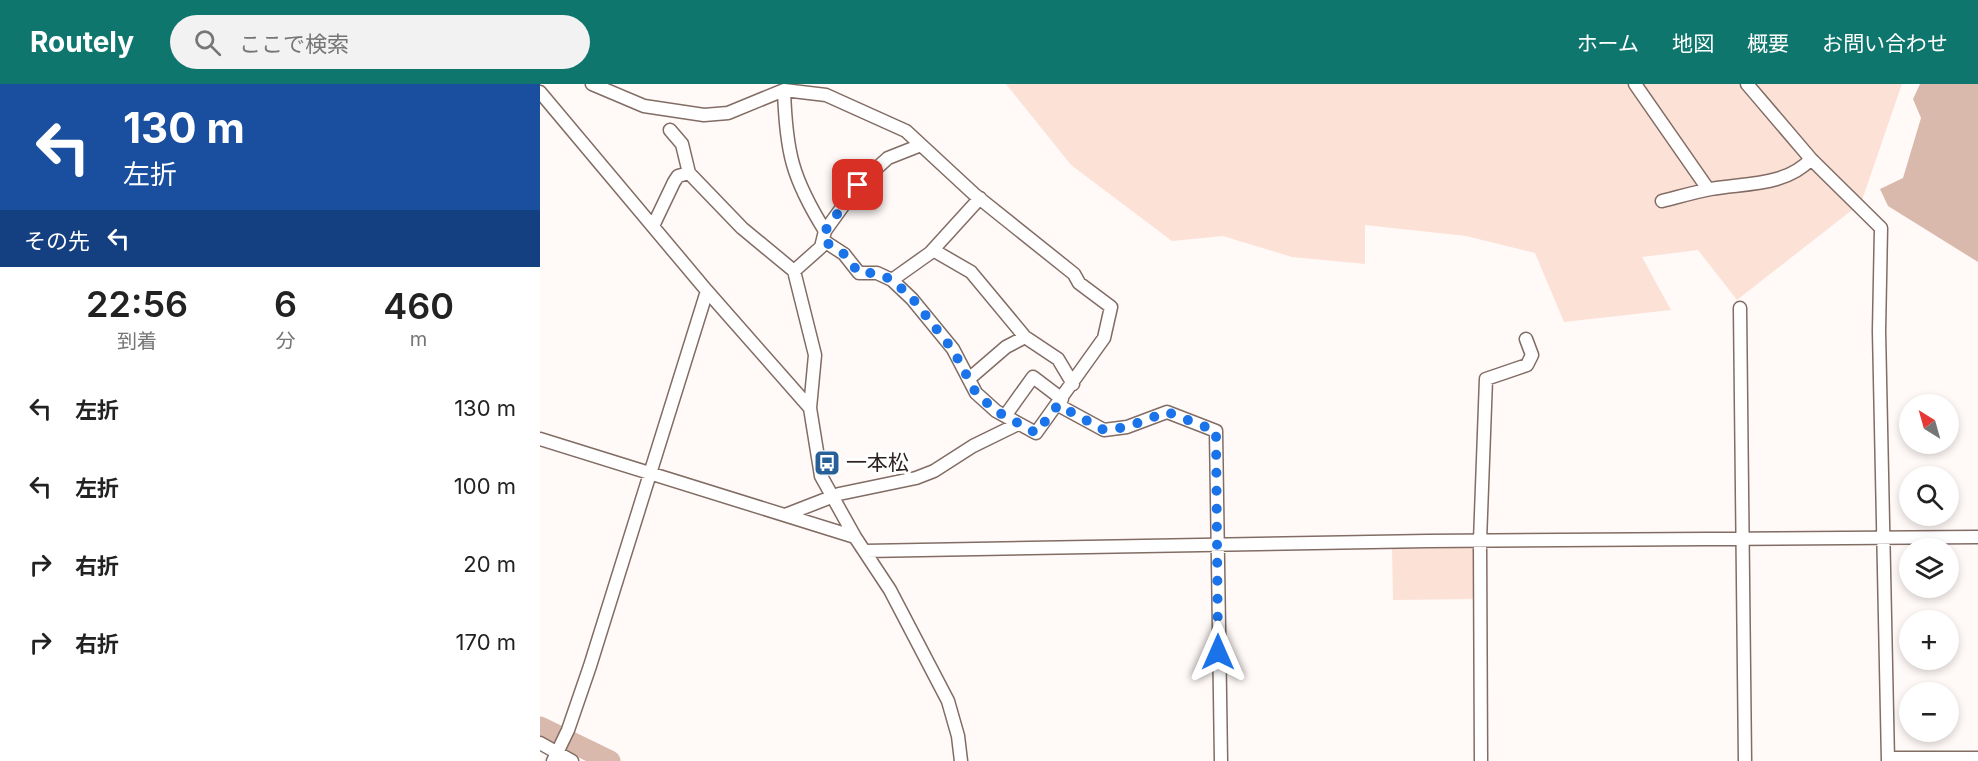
<!DOCTYPE html>
<html lang="ja">
<head>
<meta charset="utf-8">
<style>
	body { margin:0; font-family:Inter,"Noto Sans JP",sans-serif; background:#f2f2f2; color:#222; height:100vh; display:flex; flex-direction:column; font-size:22px; white-space:nowrap }
	* { box-sizing:border-box; margin:0 }
	p { font-size:20px; color:#767676 }
	.icon { flex:none; width:33px; height:33px; fill:none; stroke:currentColor; stroke-width:2; stroke-linecap:round; stroke-linejoin:round }
	.map { position:relative; flex:1; overflow:hidden }
	.panel { display:flex; flex-direction:column; background:#fff; width:540px }
	.panel>* { flex:none }
	.top-card { background:#1a4fa0; color:#fff; overflow:hidden }
	.needle { width:39px; rotate:323deg }
	.buttons { position:absolute; left:1359px; top:310px; display:grid; gap:12px }
	.buttons a { display:grid; place-items:center; width:60px; height:60px; border-radius:50%; background:#fff; box-shadow:0 3px 9px #0003; font-size:30px }
	.pin { position:absolute; display:grid; place-items:center; width:51px; height:51px; color:#fff; margin:-26px; border-radius:12px; box-shadow:0 3px 9px #0006 }
	.me { position:absolute; width:66px; margin:-33px; rotate:0deg; stroke-linejoin:round; filter:drop-shadow(0 0 4px #0008) }
	.turn { display:flex; align-items:center; gap:21px; height:126px; padding:0 24px; font-size:27px }
	.turn .icon { width:78px; height:78px; stroke-width:2.5 }
	.turn b { display:block; font-size:42px; line-height:51px }
	.then { display:flex; align-items:center; height:57px; padding:0 24px; background:#0003; gap:12px; font-size:22px }
	.eta { display:flex; justify-content:space-evenly; align-items:center; height:102px; text-align:center }
	.eta b { font-size:36px; font-weight:600; line-height:42px }
	ul { padding:0; list-style:none }
	li { display:flex; align-items:center; gap:18px; height:78px; padding:0 24px }
	li div { flex:1 }
	li b { display:block; font-size:22px }
	li em { font-style:normal }
	header { display:flex; align-items:center; gap:36px; box-sizing:border-box; height:84px; padding:0 30px; background:#0f766e; color:#fff }
	header strong { font-size:28px }
	nav { display:flex; gap:33px; margin-inline-start:auto; font-size:21px }
	.search { width:420px; height:54px; background:#f2f2f2; display:flex; align-items:center; gap:15px; box-sizing:border-box; padding:0 21px; border-radius:33px; color:#767676; font-size:22px }
	main { display:flex; flex:1; min-height:0 }
	.map>svg:first-child { display:block }
	.green { fill:#fce1d7 }
	.water { fill:#dab9ad }
	.lines { fill:none; stroke-linecap:round; stroke-linejoin:round }
	.river { stroke:#dab9ad; stroke-width:21 }
	.minor-casing { stroke:#826c64; stroke-width:15 }
	.minor { stroke:#fff; stroke-width:12 }
	.route { stroke:#1a73e8; stroke-width:10; stroke-dasharray:0 18 }
	.labels { text-anchor:middle; stroke-width:6; stroke-linejoin:round; paint-order:stroke }
	.poi-label { font-size:21px; fill:#2b221f; stroke:#fff; text-anchor:start }
</style>
</head>
<body>
<header>
<strong>Routely</strong>
<div class="search"><svg class="icon" aria-label="search" viewBox="0 0 24 24"><circle cx="10" cy="10" r="6"/><path d="M15 15l6 6"/></svg>ここで検索</div>
<nav><a>ホーム</a><a>地図</a><a>概要</a><a>お問い合わせ</a></nav>
</header>
<main>
<section class="panel">
<div class="top-card">
<div class="turn"><svg class="icon" aria-label="left" viewBox="0 0 24 24"><path d="M17 20v-9H6M10 6l-5 5 5 5"/></svg><div><b>130 m</b>左折</div></div>
<div class="then">その先<svg class="icon" aria-label="left" viewBox="0 0 24 24"><path d="M17 20v-9H6M10 6l-5 5 5 5"/></svg></div>
</div>
<div class="eta">
<div><b>22:56</b><p>到着</p></div>
<div><b>6</b><p>分</p></div>
<div><b>460</b><p>m</p></div>
</div>
<ul>
<li><svg class="icon" aria-label="left" viewBox="0 0 24 24"><path d="M17 20v-9H6M10 6l-5 5 5 5"/></svg><div><b>左折</b></div><em>130 m</em></li>
<li><svg class="icon" aria-label="left" viewBox="0 0 24 24"><path d="M17 20v-9H6M10 6l-5 5 5 5"/></svg><div><b>左折</b></div><em>100 m</em></li>
<li><svg class="icon" aria-label="right" viewBox="0 0 24 24"><path d="M7 20v-9h11M14 6l5 5-5 5"/></svg><div><b>右折</b></div><em>20 m</em></li>
<li><svg class="icon" aria-label="right" viewBox="0 0 24 24"><path d="M7 20v-9h11M14 6l5 5-5 5"/></svg><div><b>右折</b></div><em>170 m</em></li>
</ul>
</section>
<div class="map">
<svg width="1438" height="677" viewBox="0 0 1438 677">
	<rect width="100%" height="100%" fill="#fffaf8"/>
	<path class="green" d="M466,0H1362L1321,119L1197,216L1158,166L1102,173L1131,226L1024,238L995,169L926,152L825,141V180L752,173L683,152L632,157L531,81Z
		M936,464L937,515L853,516L852,465Z"/>
	<path class="water" d="M1380,0H1438V178L1348,122L1340,105L1363,94L1381,34L1373,15Z"/>
	<g class="lines">
		<path class="river" d="M0,643L70,677"/>
		<g class="minor-casing">
			<path id="minor" d="M52,0L104,22L164,31L188,29L244,6L286,11L366,47L434,110L534,190L539,199L571,223L564,254L496,349L456,327L436,309L413,265L372,215L352,196L337,189H319L304,170L284,157
				M1095,0L1168,105
				M1207,0L1271,75L1341,144L1339,247L1348,677
				M244,6C246,68 252,94 285,147
				M0,8L167,207L270,324L281,392L315,453L350,506L408,617L418,652L421,677
				M130,46L142,60L149,89L202,144L254,187L275,271L270,324
				M1122,117C1138,113 1155,108 1171,105C1206,99 1246,102 1271,75
				M113,142L134,98L138,92L149,89
				M393,166L431,188L485,253
				M254,187L281,163L285,147L318,101L348,74L381,61
				M352,196L390,169L440,114
				M1200,224L1205,677
				M430,294L466,263L485,253L518,275L533,300
				M518,321L564,346L587,343L627,328L676,347L681,677
				M465,332L493,293L522,315
				M0,355L315,453
				M245,431L299,410L376,394L394,387L433,362L478,340
				M325,467L888,457L1438,453
				M0,659L32,677
				M1348,674H1438
				M13,677L28,646L50,582L167,207
				M941,677L940,457L946,295L987,281L992,271L986,255"/>
		</g>
		<use href="#minor" class="minor"/>
	</g>
	<g class="lines">
		<path class="route" d="M318,101L285,147L284,157L304,170L319,189H337L352,196L372,214L413,266L436,309L456,327L496,349L518,321L564,346L587,343L627,328L676,347L678,568"/>
	</g>
	<defs>
		<g id="bus-square" transform="scale(1.35)"><rect x="-9" y="-9" width="18" height="18" rx="4" fill="#276098" stroke="#fff"/><path d="M-5-6H5V4H4V6H2V4H-2V6H-4V4H-5ZM-3.5-4V0h7V-4ZM-3.5 1.2v1.5H-2V1.2ZM2 1.2v1.5H3.5V1.2Z" fill="#fff"/></g>
	</defs>
	<g fill-rule="evenodd">
		<use href="#bus-square" x="287" y="379"/>
	</g>
	<g class="labels">
		<g class="poi-label">
			<text x="306" y="386">一本松</text>
		</g>
	</g>
</svg>
<div class="buttons">
<a><svg class="needle" viewBox="-14 -14 28 28"><path d="M0-13l5 13h-10z" fill="#e53935"/><path d="M0 13l5-13h-10z" fill="#767676"/></svg></a>
<a><svg class="icon" aria-label="search" viewBox="0 0 24 24"><circle cx="10" cy="10" r="6"/><path d="M15 15l6 6"/></svg></a>
<a><svg class="icon" aria-label="layers" viewBox="0 0 24 24"><path d="M12 4l9 5-9 5-9-5zM3 14l9 5 9-5"/></svg></a>
<a>+</a>
<a>−</a>
</div>
<div class="pin" style="left:318px;top:101px;background:#d93025"><svg class="icon" aria-label="arrive" viewBox="0 0 24 24"><path d="M6 21V4h12l-3 4 3 4H6"/></svg></div>
<svg class="me" style="left:678px;top:568px" viewBox="-20 -20 40 40"><path d="M0-17L14 15 0 8-14 15z" fill="#1a73e8" stroke="#fff" stroke-width="4"/></svg>
</div>
</main>
</body>
</html>
